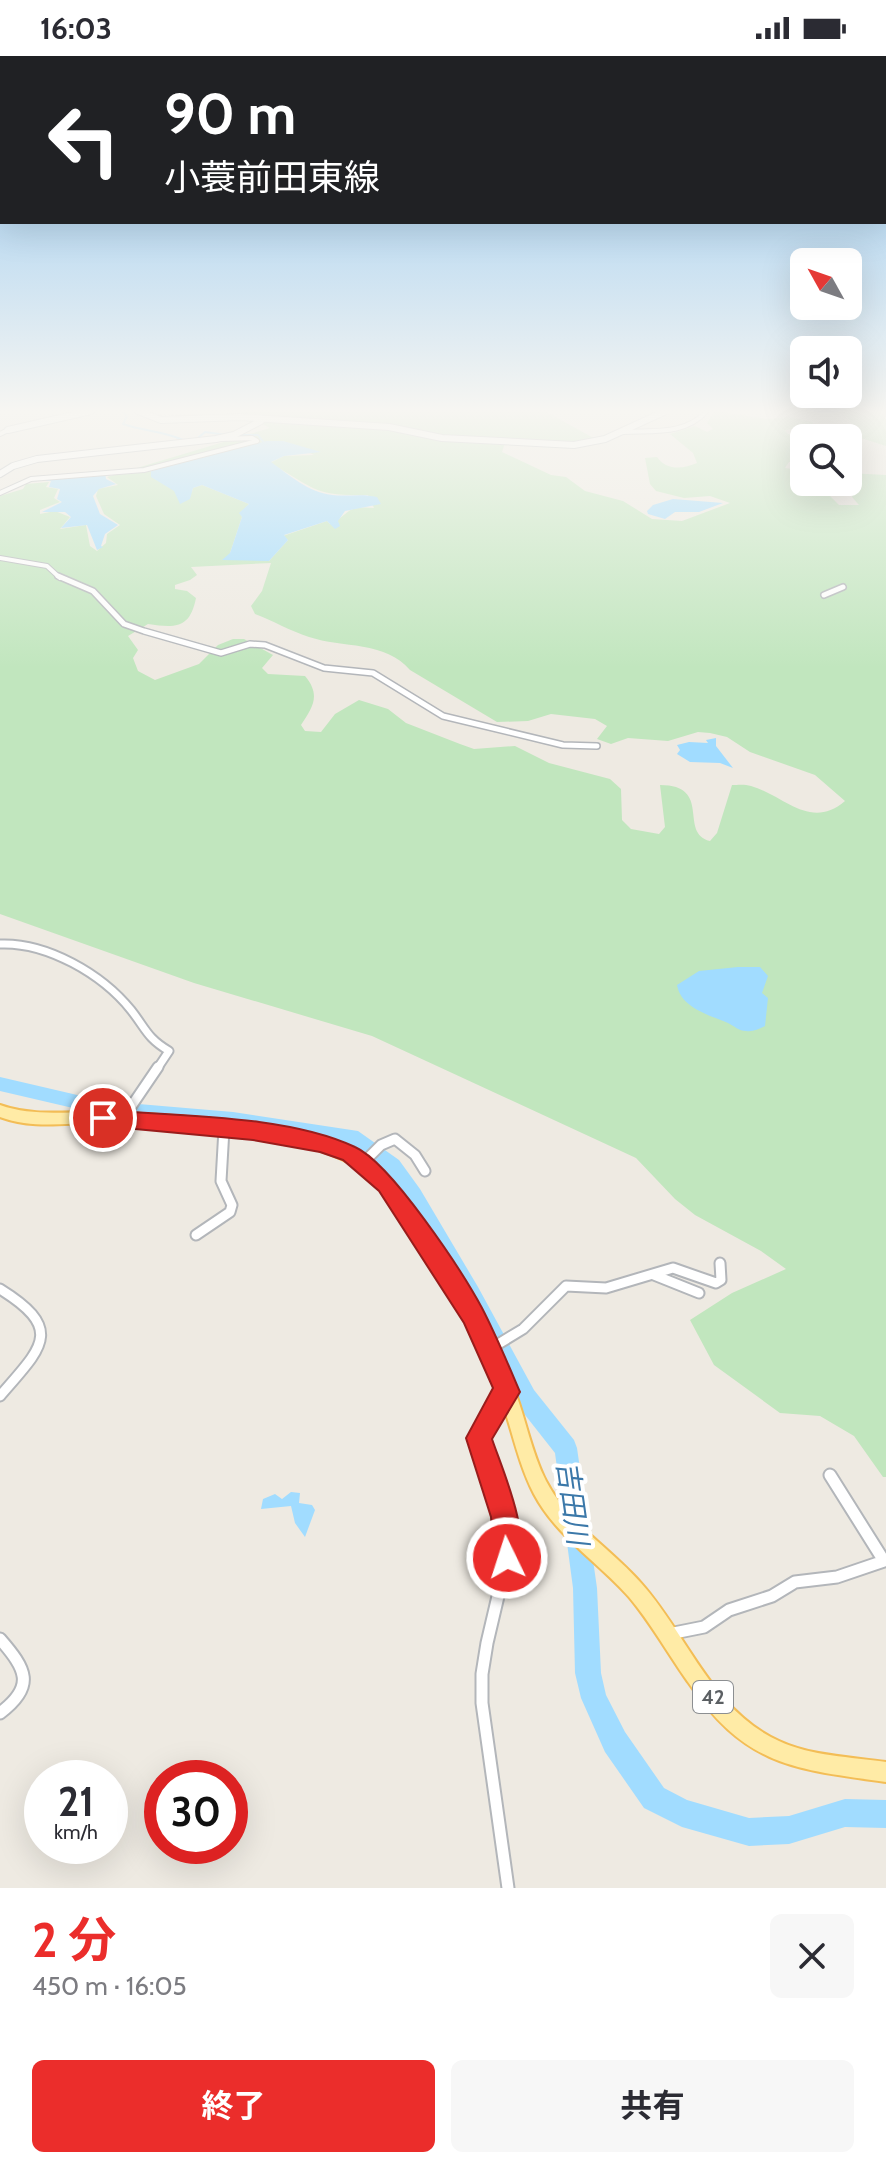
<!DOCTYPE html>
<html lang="ja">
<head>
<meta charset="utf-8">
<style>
	body { margin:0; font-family:Cabin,"Noto Sans JP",sans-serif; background:#f7f7f7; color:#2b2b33; height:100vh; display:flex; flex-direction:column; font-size:30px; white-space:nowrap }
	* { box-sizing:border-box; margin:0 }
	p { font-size:26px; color:#7c7c81 }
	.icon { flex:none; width:44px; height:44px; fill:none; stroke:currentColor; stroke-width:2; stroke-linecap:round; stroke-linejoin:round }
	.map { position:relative; height:1832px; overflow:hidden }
	.panel { display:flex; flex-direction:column; background:#fff; flex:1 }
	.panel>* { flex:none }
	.banner { position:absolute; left:0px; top:0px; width:886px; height:168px; box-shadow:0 8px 32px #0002; background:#202124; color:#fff; overflow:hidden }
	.needle { width:52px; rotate:310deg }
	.fabs { position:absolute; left:790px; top:192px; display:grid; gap:16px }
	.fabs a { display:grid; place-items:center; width:72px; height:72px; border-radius:12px; background:#fff; box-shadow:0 8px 32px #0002; font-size:40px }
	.speed { position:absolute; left:24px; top:1704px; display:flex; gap:16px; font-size:40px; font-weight:700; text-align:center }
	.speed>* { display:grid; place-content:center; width:104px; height:104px; border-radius:50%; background:#fff; box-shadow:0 8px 32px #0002; line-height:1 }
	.speed small { font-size:20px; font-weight:400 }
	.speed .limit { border:12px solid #d22; background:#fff; color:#111 }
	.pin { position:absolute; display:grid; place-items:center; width:68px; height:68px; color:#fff; margin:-34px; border:4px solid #fff; border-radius:50%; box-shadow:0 2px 8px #0007 }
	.me { position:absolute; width:88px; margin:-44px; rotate:356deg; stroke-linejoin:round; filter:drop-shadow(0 0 6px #0008) }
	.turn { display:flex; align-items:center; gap:28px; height:168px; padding:0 32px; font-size:36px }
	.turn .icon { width:104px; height:104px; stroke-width:2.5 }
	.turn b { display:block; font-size:56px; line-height:68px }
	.round { display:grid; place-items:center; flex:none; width:84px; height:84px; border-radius:12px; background:#f7f7f7 }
	.headline { display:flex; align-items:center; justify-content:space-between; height:136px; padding:0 32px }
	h1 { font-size:48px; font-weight:700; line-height:60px; color:#eb2d2b }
	.action { display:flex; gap:16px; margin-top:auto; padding:16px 32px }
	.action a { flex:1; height:92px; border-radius:12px; background:#eb2d2b; color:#fff; font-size:32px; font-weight:700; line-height:92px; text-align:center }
	.action a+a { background:#f7f7f7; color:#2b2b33 }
	.status { display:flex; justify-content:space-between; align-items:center; height:56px; padding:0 40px; background:#fff; direction:ltr }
	.status svg { height:22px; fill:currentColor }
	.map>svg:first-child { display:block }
	.green { fill:#c1e6be; fill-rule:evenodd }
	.water { fill:#a1dcff }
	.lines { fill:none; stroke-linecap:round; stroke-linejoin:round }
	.stream { stroke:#a1dcff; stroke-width:2 }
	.river { fill:#a1dcff; fill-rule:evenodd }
	.street-far4-casing { stroke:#b3b6ba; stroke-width:6 }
	.street-far3-casing { stroke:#b3b6ba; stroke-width:8 }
	.street-far2-casing { stroke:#b3b6ba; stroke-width:11 }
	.street-far1-casing { stroke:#b3b6ba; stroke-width:13 }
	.street-casing { stroke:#b3b6ba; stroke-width:15 }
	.secondary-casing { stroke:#b4b8bd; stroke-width:8 }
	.primary-casing { stroke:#f3bd56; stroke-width:4 }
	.street-far4 { stroke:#fff; stroke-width:4 }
	.street-far3 { stroke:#fff; stroke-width:5 }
	.street-far2 { stroke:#fff; stroke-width:7 }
	.street-far1 { stroke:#fff; stroke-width:9 }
	.street { stroke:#fff; stroke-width:11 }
	.secondary { stroke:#fff; stroke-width:6 }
	.primary { fill:#ffeba6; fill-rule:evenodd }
	.route { fill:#eb2d2b; stroke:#991d1c; stroke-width:2 }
	.labels { text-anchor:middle; stroke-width:8; stroke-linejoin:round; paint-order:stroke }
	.shield { fill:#fff; stroke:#8c8f92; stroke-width:2 }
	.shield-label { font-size:20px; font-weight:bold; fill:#5b5f63 }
	.near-water-label { font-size:28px; font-style:italic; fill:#3b78a9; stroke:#fff }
</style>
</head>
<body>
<div class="status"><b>16:03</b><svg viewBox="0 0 49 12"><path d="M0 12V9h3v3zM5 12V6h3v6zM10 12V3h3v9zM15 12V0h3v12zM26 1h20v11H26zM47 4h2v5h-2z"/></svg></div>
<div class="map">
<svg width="886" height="1832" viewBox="0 0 886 1832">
	<rect width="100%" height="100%" fill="#eeeae2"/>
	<path class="green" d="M239,355H545L597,384L578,387L506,384L502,396L551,419L566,421L585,435L623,445L652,463L682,465L730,447L710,440L684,442L656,435L650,428L645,402L657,401C667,415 683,413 697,407L693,397L670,378L695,370L707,376L713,373L707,367L715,355L768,363L788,361L813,366L812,370L785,374L788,378H816L827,382H804V403L789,406L785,412L804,415V426H816L839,449H859L852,441L854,436L842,431L843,426H848V417L886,419V1421H883L854,1380L820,1360L780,1357L714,1309L690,1264L732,1237L786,1213L761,1195L695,1159L675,1143L636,1102L372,980L194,927L0,858V440L23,433L26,428L49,426L46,431L58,433L54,442L60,446L40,454V458L55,455L70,461L60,473L86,469L90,490L97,495L106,487L107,478L120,469L104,458L96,440L98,433L118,429L107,421L270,372ZM283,385L314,399L284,400L270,407C315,432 312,440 368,439L374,452C345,449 351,458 330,468L327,465L283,480L288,484L269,505L230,497L242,461L240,457L249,448L202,429L193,432L192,436C170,435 165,430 151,415L249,390ZM271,507L262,535L251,550L255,558C274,565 290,575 309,581C342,592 386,585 410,614L497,666L528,665L551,658L595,663L607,670L597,683L611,688L628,682L668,685L698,676L710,677L727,681L750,696L815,719L845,745C810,775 784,739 751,730C745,728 737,729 732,729L717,777L710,785C678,777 713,729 660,729L665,771L659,778L631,773L622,764L621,733L610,723L549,707L515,690L474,693L460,688L406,667L388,653L359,644L335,658L321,676L305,675L301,669C313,651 321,639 305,620L268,618L262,612L273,599L244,583H233L218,589L199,608L155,624L138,615L133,602L138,594L128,580L148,568C175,572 190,573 196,542L187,535L175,533V529L190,524L197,519L191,511Z
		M843,355H878L886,363V390L861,382Z"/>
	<path class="water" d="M267,385H283L321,396L284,400L271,406C289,419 308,436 332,439C347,441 362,437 377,441L381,448L345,455L338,465L340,470L335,473L327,465L284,479L288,484L269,505L222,504L230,497L242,461L239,457L249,448L202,429L193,432L190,443L180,448L174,435L151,421V415Z
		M105,417L106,423L116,428L99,433L93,440L100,458L118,469L105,478L101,490L103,491L97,494L87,469L61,472L71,461L65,456H42L62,446L57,443L60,433L49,431L51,425H41Z
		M673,443L723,447L699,456H675L665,463L648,458L647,455L653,449Z
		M716,682V690L733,712L720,707L690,706L677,698L680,694L677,689L689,686L708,687L706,684Z
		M738,911H760L768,920L762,937L768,942L765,970C759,973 753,976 746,975C739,975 734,970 728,967C709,959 681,952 677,929L699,915Z
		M291,1436L300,1437L299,1447L312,1449L315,1454L305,1481L295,1467L291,1450L261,1453L263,1443L275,1438L282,1443Z"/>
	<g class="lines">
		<path class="stream" d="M122,355L127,360L123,368C143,375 163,375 183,384
			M241,379H258L265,388
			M198,382L205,376L226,379"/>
		<path class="river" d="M0,1021L103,1045L233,1056L358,1075L399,1104L420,1133L478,1231L534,1334L574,1384L577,1392L597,1532L601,1617L606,1639L625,1676L664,1732L687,1744L749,1762L789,1760L845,1743L886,1744V1772L845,1771L789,1788L749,1790L682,1771L644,1752L605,1696L581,1642L575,1617L573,1532L555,1397L518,1350L464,1245L406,1145L385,1116L348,1087L233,1070L103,1059L0,1035Z"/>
		<g class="street-far4-casing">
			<path id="street-far4" d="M622,376C653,374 684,380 707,355
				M0,378L8,374
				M0,437L31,423L144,414L257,385L252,382L222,383
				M0,502L47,510L60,522"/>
		</g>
		<g class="street-far3-casing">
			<path id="street-far3" d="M58,520L93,535L124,568L144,575L221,597L250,588L265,589L324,612L373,617L443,660L563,689L597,690
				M824,539L843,531"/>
		</g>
		<g class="street-far2-casing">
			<path id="street-far2" d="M0,888C47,886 102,918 131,954C146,973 147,982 169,995L157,1013"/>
		</g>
		<g class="street-far1-casing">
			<path id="street-far1" d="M122,1064L158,1011
				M363,1107L381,1089L395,1083L415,1099L425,1115
				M196,1179L230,1156L232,1149L221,1125L224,1073
				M654,1219L699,1237
				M0,1233C66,1274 41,1292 0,1340
				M490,1293L523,1273L566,1230L606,1232L673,1212L716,1227L721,1224L720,1207
				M485,1371L499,1344L507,1336"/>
		</g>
		<g class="street-casing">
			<path id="street" d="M486,1369L479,1382L504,1461L507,1502L487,1587L482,1618V1647L508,1832
				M669,1578L704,1571L729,1554L772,1540L795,1526L837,1521L884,1505L830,1419
				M0,1583C26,1613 36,1630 0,1657"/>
		</g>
		<g class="secondary-casing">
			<path id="secondary" d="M138,355L161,364L240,361L389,371L442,382L574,389L605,383L666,355
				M8,374L91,355
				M0,418L13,410L37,403L216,383L234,379L261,365"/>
		</g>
		<g class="primary-casing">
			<path id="primary" d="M0,1049C34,1061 67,1055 102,1056C173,1059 311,1064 369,1104C390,1118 405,1143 420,1164C456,1217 490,1273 514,1333C526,1363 531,1396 546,1425C568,1467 610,1492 641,1527C687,1578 712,1655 779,1685C811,1700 851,1701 886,1706V1726C793,1713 745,1710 688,1626C668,1598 651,1567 629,1541C598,1506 556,1480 534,1438C517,1405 511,1368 498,1334C476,1277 443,1224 410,1174C395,1152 381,1128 359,1113C307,1075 162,1069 97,1067C64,1067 32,1073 0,1061Z"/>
		</g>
		<use href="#street-far4" class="street-far4"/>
		<use href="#street-far3" class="street-far3"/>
		<use href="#street-far2" class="street-far2"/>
		<use href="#street-far1" class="street-far1"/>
		<use href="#street" class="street"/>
		<use href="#secondary" class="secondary"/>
		<use href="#primary" class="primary"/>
	</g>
	<linearGradient id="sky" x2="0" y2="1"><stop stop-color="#8bc4f1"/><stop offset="0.58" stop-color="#f7f6f2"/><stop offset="1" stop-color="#f7f6f2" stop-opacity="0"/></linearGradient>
	<rect width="886" height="612" fill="url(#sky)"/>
	<path class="route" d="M103,1054C177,1060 288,1059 355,1091C391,1107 462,1215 482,1252C496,1279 508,1308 520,1336L492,1383C504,1418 531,1478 517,1512L507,1516L498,1512L494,1502L491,1461L466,1382L493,1332L464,1267L379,1135L343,1104L320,1096L253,1084L103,1070L95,1068L92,1062L95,1056Z"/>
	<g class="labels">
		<rect class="shield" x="693" y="1625" width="40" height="32" rx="6"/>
		<g class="shield-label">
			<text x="713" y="1648">42</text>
		</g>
		<g class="near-water-label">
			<text transform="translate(573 1447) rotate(82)" y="10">吉田川</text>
		</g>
	</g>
</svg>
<div class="fabs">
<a><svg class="needle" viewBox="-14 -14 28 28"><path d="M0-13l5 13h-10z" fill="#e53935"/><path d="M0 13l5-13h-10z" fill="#7c7c81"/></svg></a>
<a><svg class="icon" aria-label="sound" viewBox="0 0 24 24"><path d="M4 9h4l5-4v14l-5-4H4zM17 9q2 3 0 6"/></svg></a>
<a><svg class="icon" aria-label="search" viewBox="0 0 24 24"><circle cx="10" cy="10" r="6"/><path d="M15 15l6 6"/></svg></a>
</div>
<div class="speed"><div>21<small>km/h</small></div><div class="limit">30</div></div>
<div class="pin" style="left:103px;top:1062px;background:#d93025"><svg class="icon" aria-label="arrive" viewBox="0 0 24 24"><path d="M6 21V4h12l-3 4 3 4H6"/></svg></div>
<svg class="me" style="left:507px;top:1502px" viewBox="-20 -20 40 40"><circle r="17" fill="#eb2d2b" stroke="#fff" stroke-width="3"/><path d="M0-11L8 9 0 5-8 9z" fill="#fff"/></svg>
<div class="banner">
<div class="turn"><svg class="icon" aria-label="left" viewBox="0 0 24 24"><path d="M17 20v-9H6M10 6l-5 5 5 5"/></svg><div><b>90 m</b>小蓑前田東線</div></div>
</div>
</div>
<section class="panel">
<div class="headline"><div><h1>2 分</h1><p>450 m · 16:05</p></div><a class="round"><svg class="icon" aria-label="close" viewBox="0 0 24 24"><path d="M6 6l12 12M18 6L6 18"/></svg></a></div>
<div class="action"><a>終了</a><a>共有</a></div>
</section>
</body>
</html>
